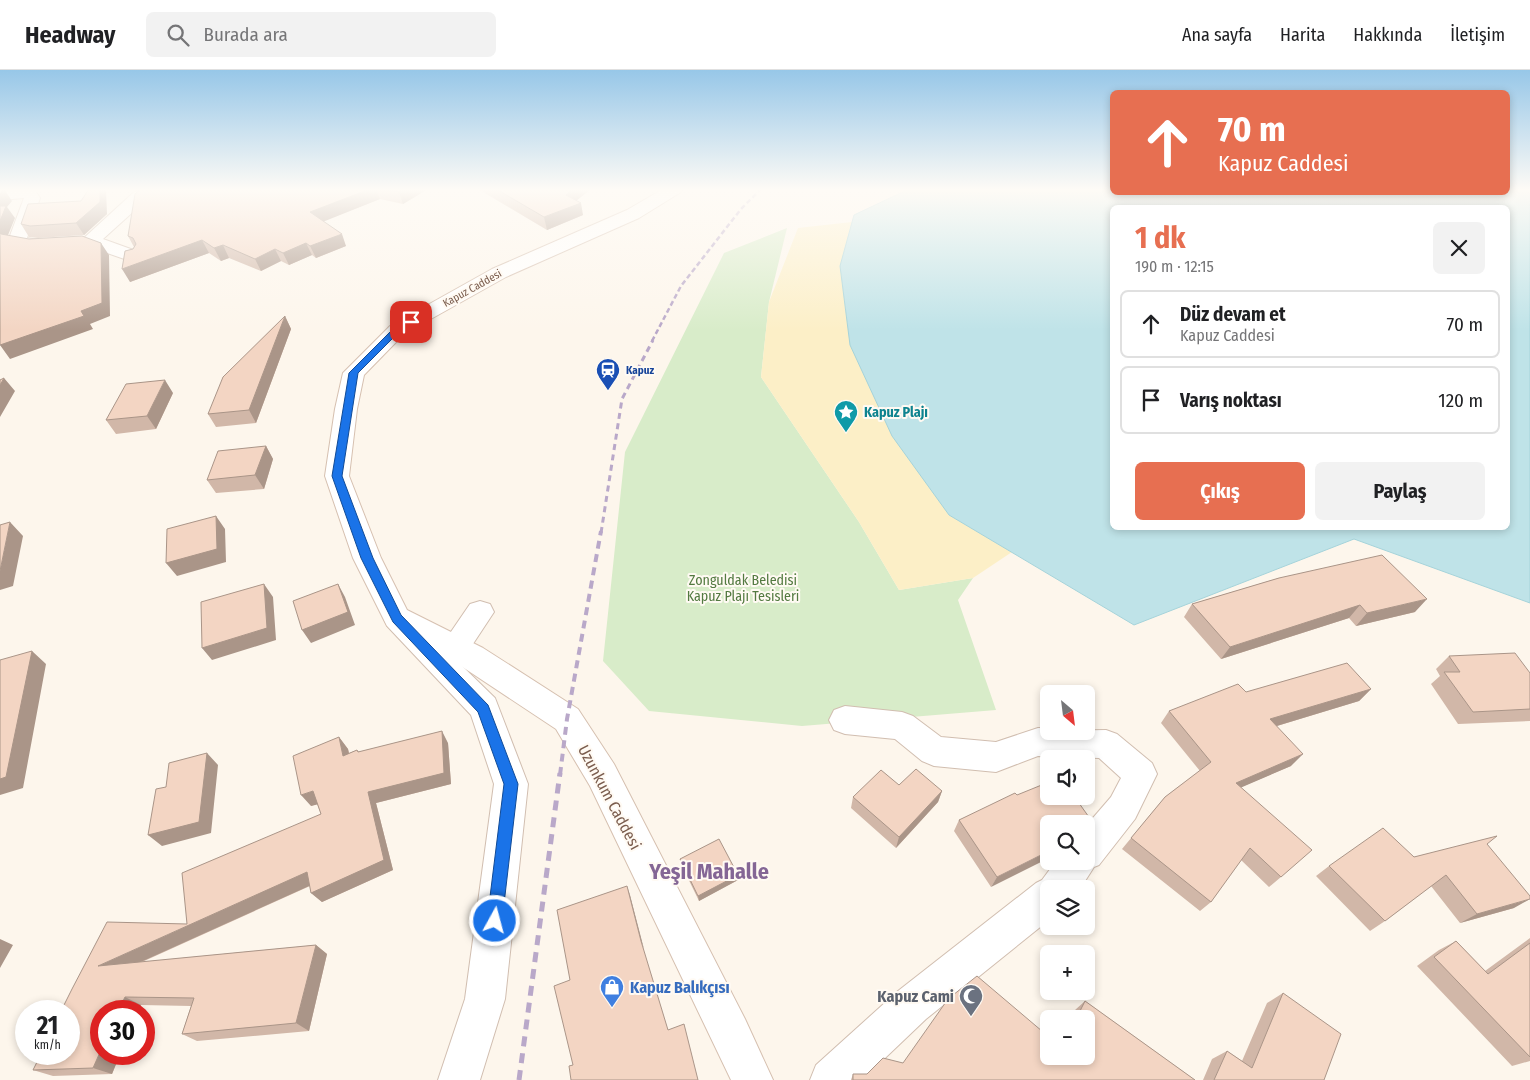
<!DOCTYPE html>
<html lang="tr">
<head>
<meta charset="utf-8">
<style>
	body { margin:0; font-family:"Fira Sans Condensed",sans-serif; background:#f2f2f2; color:#202124; height:100vh; display:flex; flex-direction:column; font-size:19px; white-space:nowrap }
	* { box-sizing:border-box; margin:0 }
	p { font-size:16px; color:#757577 }
	.icon { flex:none; width:28px; height:28px; fill:none; stroke:currentColor; stroke-width:2; stroke-linecap:round; stroke-linejoin:round }
	.map { position:relative; flex:1; overflow:hidden }
	.details { position:absolute; left:1110px; top:135px; width:400px; height:325px; display:flex; flex-direction:column; background:#fff; border-radius:8px; box-shadow:0 2px 8px #0003 }
	.details>* { flex:none }
	.top-card { position:absolute; left:1110px; top:20px; width:400px; height:105px; border-radius:8px; box-shadow:0 2px 8px #0003; background:#e76f51; color:#fff; overflow:hidden }
	.needle { width:32px; rotate:152deg }
	.buttons { position:absolute; left:1040px; top:615px; display:grid; gap:10px }
	.buttons a { display:grid; place-items:center; width:55px; height:55px; border-radius:8px; background:#fff; box-shadow:0 2px 8px #0003; font-size:25px }
	.speed { position:absolute; left:15px; top:930px; display:flex; gap:10px; font-size:25px; font-weight:700; text-align:center }
	.speed>* { display:grid; place-content:center; width:65px; height:65px; border-radius:50%; background:#fff; box-shadow:0 2px 8px #0003; line-height:1 }
	.speed small { font-size:12px; font-weight:400 }
	.speed .limit { border:8px solid #d22; background:#fff; color:#111 }
	.pin { position:absolute; display:grid; place-items:center; width:42px; height:42px; color:#fff; margin:-21px; border-radius:10px; box-shadow:0 2px 8px #0006 }
	.me { position:absolute; width:55px; margin:-28px; rotate:7deg; stroke-linejoin:round; filter:drop-shadow(0 0 4px #0008) }
	.turn { display:flex; align-items:center; gap:18px; height:105px; padding:0 25px; font-size:22px }
	.turn .icon { width:65px; height:65px; stroke-width:2.5 }
	.turn b { display:block; font-size:35px; line-height:42px }
	.round { display:grid; place-items:center; flex:none; width:52px; height:52px; border-radius:8px; background:#f2f2f2 }
	.summary { display:flex; align-items:center; justify-content:space-between; height:85px; padding:0 25px }
	h1 { font-size:30px; font-weight:700; line-height:38px; color:#e76f51 }
	.action { display:flex; gap:10px; margin-top:auto; padding:10px 25px }
	.action a { flex:1; height:58px; border-radius:8px; background:#e76f51; color:#fff; font-size:20px; font-weight:700; line-height:58px; text-align:center }
	.action a+a { background:#f2f2f2; color:#202124 }
	ul { padding:0; list-style:none }
	li { display:flex; align-items:center; gap:15px; height:68px; margin:0 10px 8px; padding:0 15px; border:2px solid #e0e0e0; border-radius:8px }
	li div { flex:1 }
	li b { display:block; font-size:19px }
	li em { font-style:normal }
	header { display:flex; align-items:center; gap:30px; box-sizing:border-box; height:70px; padding:0 25px; background:#fff; border-bottom:1px solid #e0e0e0 }
	header strong { font-size:24px }
	nav { display:flex; gap:28px; margin-inline-start:auto; font-size:18px }
	.search { width:350px; height:45px; background:#f2f2f2; display:flex; align-items:center; gap:12px; box-sizing:border-box; padding:0 18px; border-radius:8px; color:#757577; font-size:19px }
	.map>svg:first-child { display:block }
	.green { fill:#d8ecc9 }
	.sand { fill:#fcefc7 }
	.water { fill:#bfe3e8; stroke:#a5d3da; fill-rule:evenodd }
	.lines { fill:none; stroke-linecap:round; stroke-linejoin:round }
	.minor-casing { stroke:#d1beb0; stroke-width:2 }
	.secondary-casing { stroke:#d6c0b0; stroke-width:2 }
	.minor { fill:#fff; fill-rule:evenodd }
	.secondary { fill:#fff; fill-rule:evenodd }
	.rail-far3 { stroke:#b9a8c9; stroke-width:2.5; stroke-dasharray:5 3; stroke-linecap:butt }
	.rail-far2 { stroke:#b9a8c9; stroke-width:3; stroke-dasharray:6 4.5; stroke-linecap:butt }
	.rail-far1 { stroke:#b9a8c9; stroke-width:4; stroke-dasharray:8 5.5; stroke-linecap:butt }
	.rail { stroke:#b9a8c9; stroke-width:5; stroke-dasharray:10 7; stroke-linecap:butt }
	.wall { fill:#d1b7a8 }
	.shaded-wall { fill:#aa9588 }
	.building { fill:#f3d5c3; stroke:#aa9588 }
	.route { fill:#1a73e8; stroke:#114b97 }
	.labels { text-anchor:middle; stroke-width:4; stroke-linejoin:round; paint-order:stroke }
	.far-street-label { font-size:11px; fill:#7a5c4d; stroke:#fffaf3 }
	.far-transit-label { font-size:11px; font-weight:bold; fill:#164399; stroke:#fffaf3; text-anchor:start }
	.culture-label { font-size:14px; font-weight:bold; fill:#0d838f; stroke:#fffaf3; text-anchor:start }
	.park-label { font-size:14px; fill:#537a41; stroke:#fffaf3 }
	.near-street-label { font-size:16px; fill:#7a5c4d; stroke:#fffaf3 }
	.near-shop-label { font-size:16px; font-weight:bold; fill:#366cbe; stroke:#fffaf3; text-anchor:start }
	.near-worship-label { font-size:16px; font-weight:bold; fill:#5b616d; stroke:#fffaf3; text-anchor:end }
	.near-district-label { font-size:22px; font-weight:bold; fill:#846695; stroke:#fffaf3 }
</style>
</head>
<body>
<header>
<strong>Headway</strong>
<div class="search"><svg class="icon" aria-label="search" viewBox="0 0 24 24"><circle cx="10" cy="10" r="6"/><path d="M15 15l6 6"/></svg>Burada ara</div>
<nav><a>Ana sayfa</a><a>Harita</a><a>Hakkında</a><a>İletişim</a></nav>
</header>
<div class="map">
<svg width="1530" height="1010" viewBox="0 0 1530 1010">
	<rect width="100%" height="100%" fill="#fdf6ec"/>
	<path class="green" d="M787,158L769,232L761,307L859,452L899,520L973,508L958,530L996,640L802,656L649,641L603,591L625,382L724,183Z"/>
	<path class="sand" d="M852,152L845,178L949,445L1012,482L973,508L899,520L859,452L761,307L769,232L798,158Z"/>
	<path class="water" d="M909,119H1112V122H1508V119H1530V533L1354,469L1134,555L949,445L892,366L850,275L840,196L854,145ZM1112,138H1508V458H1112Z"/>
	<g class="lines">
		<g class="minor-casing">
			<path id="minor" d="M34,119L40,128L27,168L38,170L85,167L133,123L140,119H160L145,131L103,169L139,182L142,186L139,190L133,192L90,177L38,180L11,175L8,171L24,128L0,130V120Z
				M480,531L490,534L494,542L465,586L456,590L495,628L528,714L505,929L480,1010H438L465,929L494,714L471,645L388,557L384,549L388,541L398,538L408,541L442,575L470,534Z
				M845,636L902,642L913,646L941,667L996,672L1038,658H1049V661L1106,660L1117,664L1152,693L1157,704L1135,749L1099,795L1094,797L1080,819H1049V850L926,949L862,1010H810L816,995L898,921L1036,813L1042,810L1056,791H1086V756L1111,727L1121,708L1099,688L1038,686L996,702L934,696L922,691L895,669L845,664L834,660L829,650L834,640Z"/>
		</g>
		<g class="secondary-casing">
			<path id="secondary" d="M663,119H683L681,122L639,148L506,207L404,264L364,305L357,339L349,406L381,488L407,540L483,578L578,639L614,694L745,949L773,1010H731L590,716L556,659L461,596L387,556L353,488L325,406L335,339L343,303L390,256L492,199L627,140Z"/>
		</g>
		<use href="#minor" class="minor"/>
		<use href="#secondary" class="secondary"/>
		<path class="rail-far3" d="M652,271L681,216L741,139L761,119"/>
		<path class="rail-far2" d="M601,463L622,329L653,270"/>
		<path class="rail-far1" d="M560,705L567,649L601,461"/>
		<path class="rail" d="M519,1010L560,703"/>
	</g>
	<path class="wall" d="M141,119H428L403,134L380,129L323,151L346,176L316,188L312,185L289,195L281,191L261,201L229,188L221,191L209,183L130,212L133,179L134,177L128,166Z
		M478,119H591L576,131L583,145L547,160Z
		M107,144L84,165L38,168L29,167L21,154Z
		M285,246L291,259L256,353L216,357L208,344Z
		M173,323L156,359L116,364L106,350Z
		M266,376L273,389L264,419L216,423L207,410Z
		M1279,508L1415,542L1356,556L1349,548L1221,589L1184,547L1192,534Z
		M1449,586L1530,603V651L1458,654L1431,614L1440,606L1436,599Z
		M1371,619L1359,631L1277,656L1291,696L1241,717L1281,807L1269,817L1241,790L1211,832L1200,841L1122,779L1165,727L1200,701L1161,653L1169,641L1246,622Z
		M339,667L348,679L349,683L357,680L359,682L448,673L451,714L376,733L393,800L322,832L311,823L310,816L142,892L316,875L327,884L309,961L197,971L182,964L191,936L141,935L112,1004L53,1006L33,1000L69,941L187,854L321,744L317,734L311,736Z
		M899,715L942,721L938,732L896,778L851,738L853,727Z
		M1017,725L1049,726L991,817L954,761L959,750Z
		M1487,774L1514,838L1460,853L1431,816L1385,851L1370,861L1316,806L1329,796L1414,787Z
		M680,789L738,810L699,831L681,794Z
		M1530,868V991L1512,996L1417,896L1439,880L1456,871L1485,901Z
		M1283,923L1324,1010H1203L1212,989L1227,981L1242,991L1267,933Z
		M1085,931L1195,1010H851L853,1004H867L903,993L1049,986H1086V949H1071L1075,940Z"/>
	<path class="shaded-wall" d="M4,119L12,131L7,137L15,148L6,170L0,163V123Z
		M100,119H106L107,144L84,165L76,153Z
		M370,119H376L380,129L315,155L310,142Z
		M404,119H428L403,134L399,122Z
		M573,119H591L568,137L566,125Z
		M581,133L583,145L547,160L544,147Z
		M342,164L346,176L316,188L310,176Z
		M202,170L209,183L130,212L122,199Z
		M101,173L109,185L110,246L90,254L93,259L10,289L0,275L81,241Z
		M306,173L312,185L289,195L283,183Z
		M223,175L229,188L221,191L214,178Z
		M275,179L281,191L261,201L255,189Z
		M285,246L291,259L256,353L249,340Z
		M4,308L15,321L0,347V315Z
		M165,310L173,323L156,359L147,346Z
		M266,376L273,389L264,419L255,405Z
		M216,446L225,459L226,492L177,506L166,493Z
		M10,452L23,466L13,516L0,520V501Z
		M264,514L273,527L276,570L212,590L202,578Z
		M338,514L345,527L355,555L311,573L302,560Z
		M1427,529L1415,542L1356,556L1367,543Z
		M1360,535L1349,548L1221,589L1230,577Z
		M32,581L46,594L23,718L0,725V709Z
		M1371,619L1359,631L1260,661L1270,649Z
		M442,661L448,673L451,714L376,733L393,800L322,832L311,823L368,722Z
		M339,667L348,679L352,697L343,686Z
		M207,683L218,695L211,763L162,776L148,765Z
		M1303,684L1291,696L1226,724L1236,713Z
		M313,721L323,733L311,736L301,725Z
		M942,721L938,732L896,778L899,767Z
		M1092,760L1086,767V762Z
		M1049,781V788L991,817L997,807Z
		M307,802L318,812L114,904L98,896Z
		M738,805V810L699,831L698,826Z
		M627,816L630,825L644,879L641,871Z
		M1530,829L1514,838L1460,853L1477,844Z
		M0,869L13,875L0,898Z
		M316,875L327,884L309,961L296,953Z
		M125,927L141,935L138,941H118Z
		M101,980V984H120L112,1004L93,998Z"/>
	<path class="building" d="M89,119H100V132L76,153L30,156L21,154L28,134L81,131Z
		M141,119H370L310,142L342,164L310,176L306,173L283,183L275,179L255,189L223,175L214,178L202,170L122,199L125,181L133,179L136,174L133,168L128,166L135,124Z
		M385,119H404L399,122Z
		M496,119H573L566,125L581,133L544,147Z
		M0,136H6L0,151Z
		M0,163L1,164L29,169L82,166L101,173L102,233L81,241L84,246L0,275Z
		M285,246L249,340L208,344L223,307Z
		M4,308L0,315V310Z
		M165,310L147,346L106,350L126,314Z
		M266,376L255,405L207,410L218,381Z
		M216,446L217,479L166,493L167,459Z
		M10,452L0,501V455Z
		M1382,485L1427,529L1367,543L1360,535L1230,577L1192,534L1279,508Z
		M264,514L267,558L202,578L201,532Z
		M338,514L348,542L302,560L293,531Z
		M32,581L6,707L0,709V590Z
		M1515,583L1530,603V639L1473,642L1444,602H1460L1449,586Z
		M1347,593L1371,619L1270,649L1303,684L1236,713L1312,780L1281,807L1250,778L1211,832L1131,768L1165,727L1211,692L1169,641L1238,614L1246,622Z
		M442,661L444,703L368,722L384,790L311,823L307,802L98,896L316,875L296,953L182,964L194,928L125,927L118,941H101V980L93,998L33,1000L41,984H69V941H61L72,919L107,852L187,854L182,803L321,744L313,721L301,725L293,686L339,667L343,686L357,680L358,682Z
		M207,683L199,752L148,765L156,719L166,717L169,693Z
		M916,699L942,721L899,767L853,727L881,700L899,715Z
		M1049,712V726H1074L1091,750L1092,760L1086,762V754H1049V781L997,807L959,750L1015,723L1017,725Z
		M1383,758L1414,787L1497,766L1487,774L1530,826V829L1477,844L1446,805L1385,851L1329,796Z
		M719,769L738,805L698,826L680,789Z
		M627,816L641,871L668,960L684,954L698,1010H571L569,996L573,995L554,916L570,910L557,840Z
		M1456,871L1488,904L1530,873V987L1434,887Z
		M977,906L1049,967V986H1086V949H1076L1085,931L1195,1010H853V1004H867L883,988L903,993L948,929Z
		M1283,923L1341,964L1324,1010H1214L1227,981L1252,998Z"/>
	<linearGradient id="sky" x2="0" y2="1"><stop stop-color="#97c7e8"/><stop offset="0.46" stop-color="#fefbf6"/><stop offset="1" stop-color="#fefbf6" stop-opacity="0"/></linearGradient>
	<rect width="1530" height="261" fill="url(#sky)"/>
	<path class="route" d="M408,250L415,252L400,261L358,303L342,406L373,488L401,545L488,635L518,714L502,851L500,856L495,858L489,856L487,851L504,714L478,642L393,552L361,488L332,406L349,303L394,258Z"/>
	<defs>
		<g id="station-pin" transform="scale(1.25)"><path d="M0 17L-7.5 6A9.5 9.5 0 1 1 7.5 6Z" fill="#1a4fb4" stroke="#fffaf3"/><path d="M-3-6H3Q5-6 5-4V2Q5 4 3 4L4.5 6H3L1.5 4h-3L-3 6H-4.5L-3 4Q-5 4-5 2V-4Q-5-6-3-6ZM-3.5-4v3h7v-3ZM-3.5 1v1.5H-2V1ZM2 1v1.5H3.5V1Z" fill="#fff"/></g>
		<g id="sight-pin" transform="scale(1.25)"><path d="M0 17L-7.5 6A9.5 9.5 0 1 1 7.5 6Z" fill="#0f9aa8" stroke="#fffaf3"/><path d="M0-6L1.8-2.2L6-1.7L2.9 1.2L3.7 5.4L0 3.3L-3.7 5.4L-2.9 1.2L-6-1.7L-1.8-2.2Z" fill="#fff"/></g>
		<g id="shop-pin" transform="scale(1.25)"><path d="M0 17L-7.5 6A9.5 9.5 0 1 1 7.5 6Z" fill="#3f7fe0" stroke="#fffaf3"/><path d="M-5-2.5h2.3a2.7 3.5 0 0 1 5.4 0H5L5.5 6h-11ZM-1.5-2.5h3a1.5 2.3 0 0 0-3 0Z" fill="#fff"/></g>
		<g id="mosque-pin" transform="scale(1.25)"><path d="M0 17L-7.5 6A9.5 9.5 0 1 1 7.5 6Z" fill="#6b7280" stroke="#fffaf3"/><path d="M3.5-4.9A6 6 0 1 0 3.5 4.9A5 5 0 1 1 3.5-4.9Z" fill="#fff"/></g>
	</defs>
	<g fill-rule="evenodd">
		<use href="#station-pin" x="608" y="300"/>
		<use href="#sight-pin" x="846" y="342"/>
		<use href="#shop-pin" x="612" y="917"/>
		<use href="#mosque-pin" x="971" y="926"/>
	</g>
	<g class="labels">
		<g class="far-street-label">
			<text transform="translate(472 218) rotate(-29)" y="4">Kapuz Caddesi</text>
		</g>
		<g class="far-transit-label">
			<text x="626" y="304">Kapuz</text>
		</g>
		<g class="culture-label">
			<text x="864" y="347">Kapuz Plajı</text>
		</g>
		<g class="park-label">
			<text x="743" y="515">Zonguldak Beledisi<tspan x="743" dy="16">Kapuz Plajı Tesisleri</tspan></text>
		</g>
		<g class="near-street-label">
			<text transform="translate(610 727) rotate(62)" y="6">Uzunkum Caddesi</text>
		</g>
		<g class="near-shop-label">
			<text x="630" y="923">Kapuz Balıkçısı</text>
		</g>
		<g class="near-worship-label">
			<text x="954" y="932">Kapuz Cami</text>
		</g>
		<g class="near-district-label">
			<text x="709" y="809">Yeşil Mahalle</text>
		</g>
	</g>
</svg>
<div class="buttons">
<a><svg class="needle" viewBox="-14 -14 28 28"><path d="M0-13l5 13h-10z" fill="#e53935"/><path d="M0 13l5-13h-10z" fill="#757577"/></svg></a>
<a><svg class="icon" aria-label="sound" viewBox="0 0 24 24"><path d="M4 9h4l5-4v14l-5-4H4zM17 9q2 3 0 6"/></svg></a>
<a><svg class="icon" aria-label="search" viewBox="0 0 24 24"><circle cx="10" cy="10" r="6"/><path d="M15 15l6 6"/></svg></a>
<a><svg class="icon" aria-label="layers" viewBox="0 0 24 24"><path d="M12 4l9 5-9 5-9-5zM3 14l9 5 9-5"/></svg></a>
<a>+</a>
<a>−</a>
</div>
<div class="speed"><div>21<small>km/h</small></div><div class="limit">30</div></div>
<div class="pin" style="left:411px;top:252px;background:#d93025"><svg class="icon" aria-label="arrive" viewBox="0 0 24 24"><path d="M6 21V4h12l-3 4 3 4H6"/></svg></div>
<svg class="me" style="left:495px;top:851px" viewBox="-20 -20 40 40"><circle r="17" fill="#1a73e8" stroke="#fff" stroke-width="3"/><path d="M0-11L8 9 0 5-8 9z" fill="#fff"/></svg>
<div class="top-card">
<div class="turn"><svg class="icon" aria-label="ahead" viewBox="0 0 24 24"><path d="M12 20V5M6 11l6-6 6 6"/></svg><div><b>70 m</b>Kapuz Caddesi</div></div>
</div>
<section class="details">
<div class="summary"><div><h1>1 dk</h1><p>190 m · 12:15</p></div><a class="round"><svg class="icon" aria-label="close" viewBox="0 0 24 24"><path d="M6 6l12 12M18 6L6 18"/></svg></a></div>
<ul>
<li><svg class="icon" aria-label="ahead" viewBox="0 0 24 24"><path d="M12 20V5M6 11l6-6 6 6"/></svg><div><b>Düz devam et</b><p>Kapuz Caddesi</p></div><em>70 m</em></li>
<li><svg class="icon" aria-label="arrive" viewBox="0 0 24 24"><path d="M6 21V4h12l-3 4 3 4H6"/></svg><div><b>Varış noktası</b></div><em>120 m</em></li>
</ul>
<div class="action"><a>Çıkış</a><a>Paylaş</a></div>
</section>
</div>
</body>
</html>
